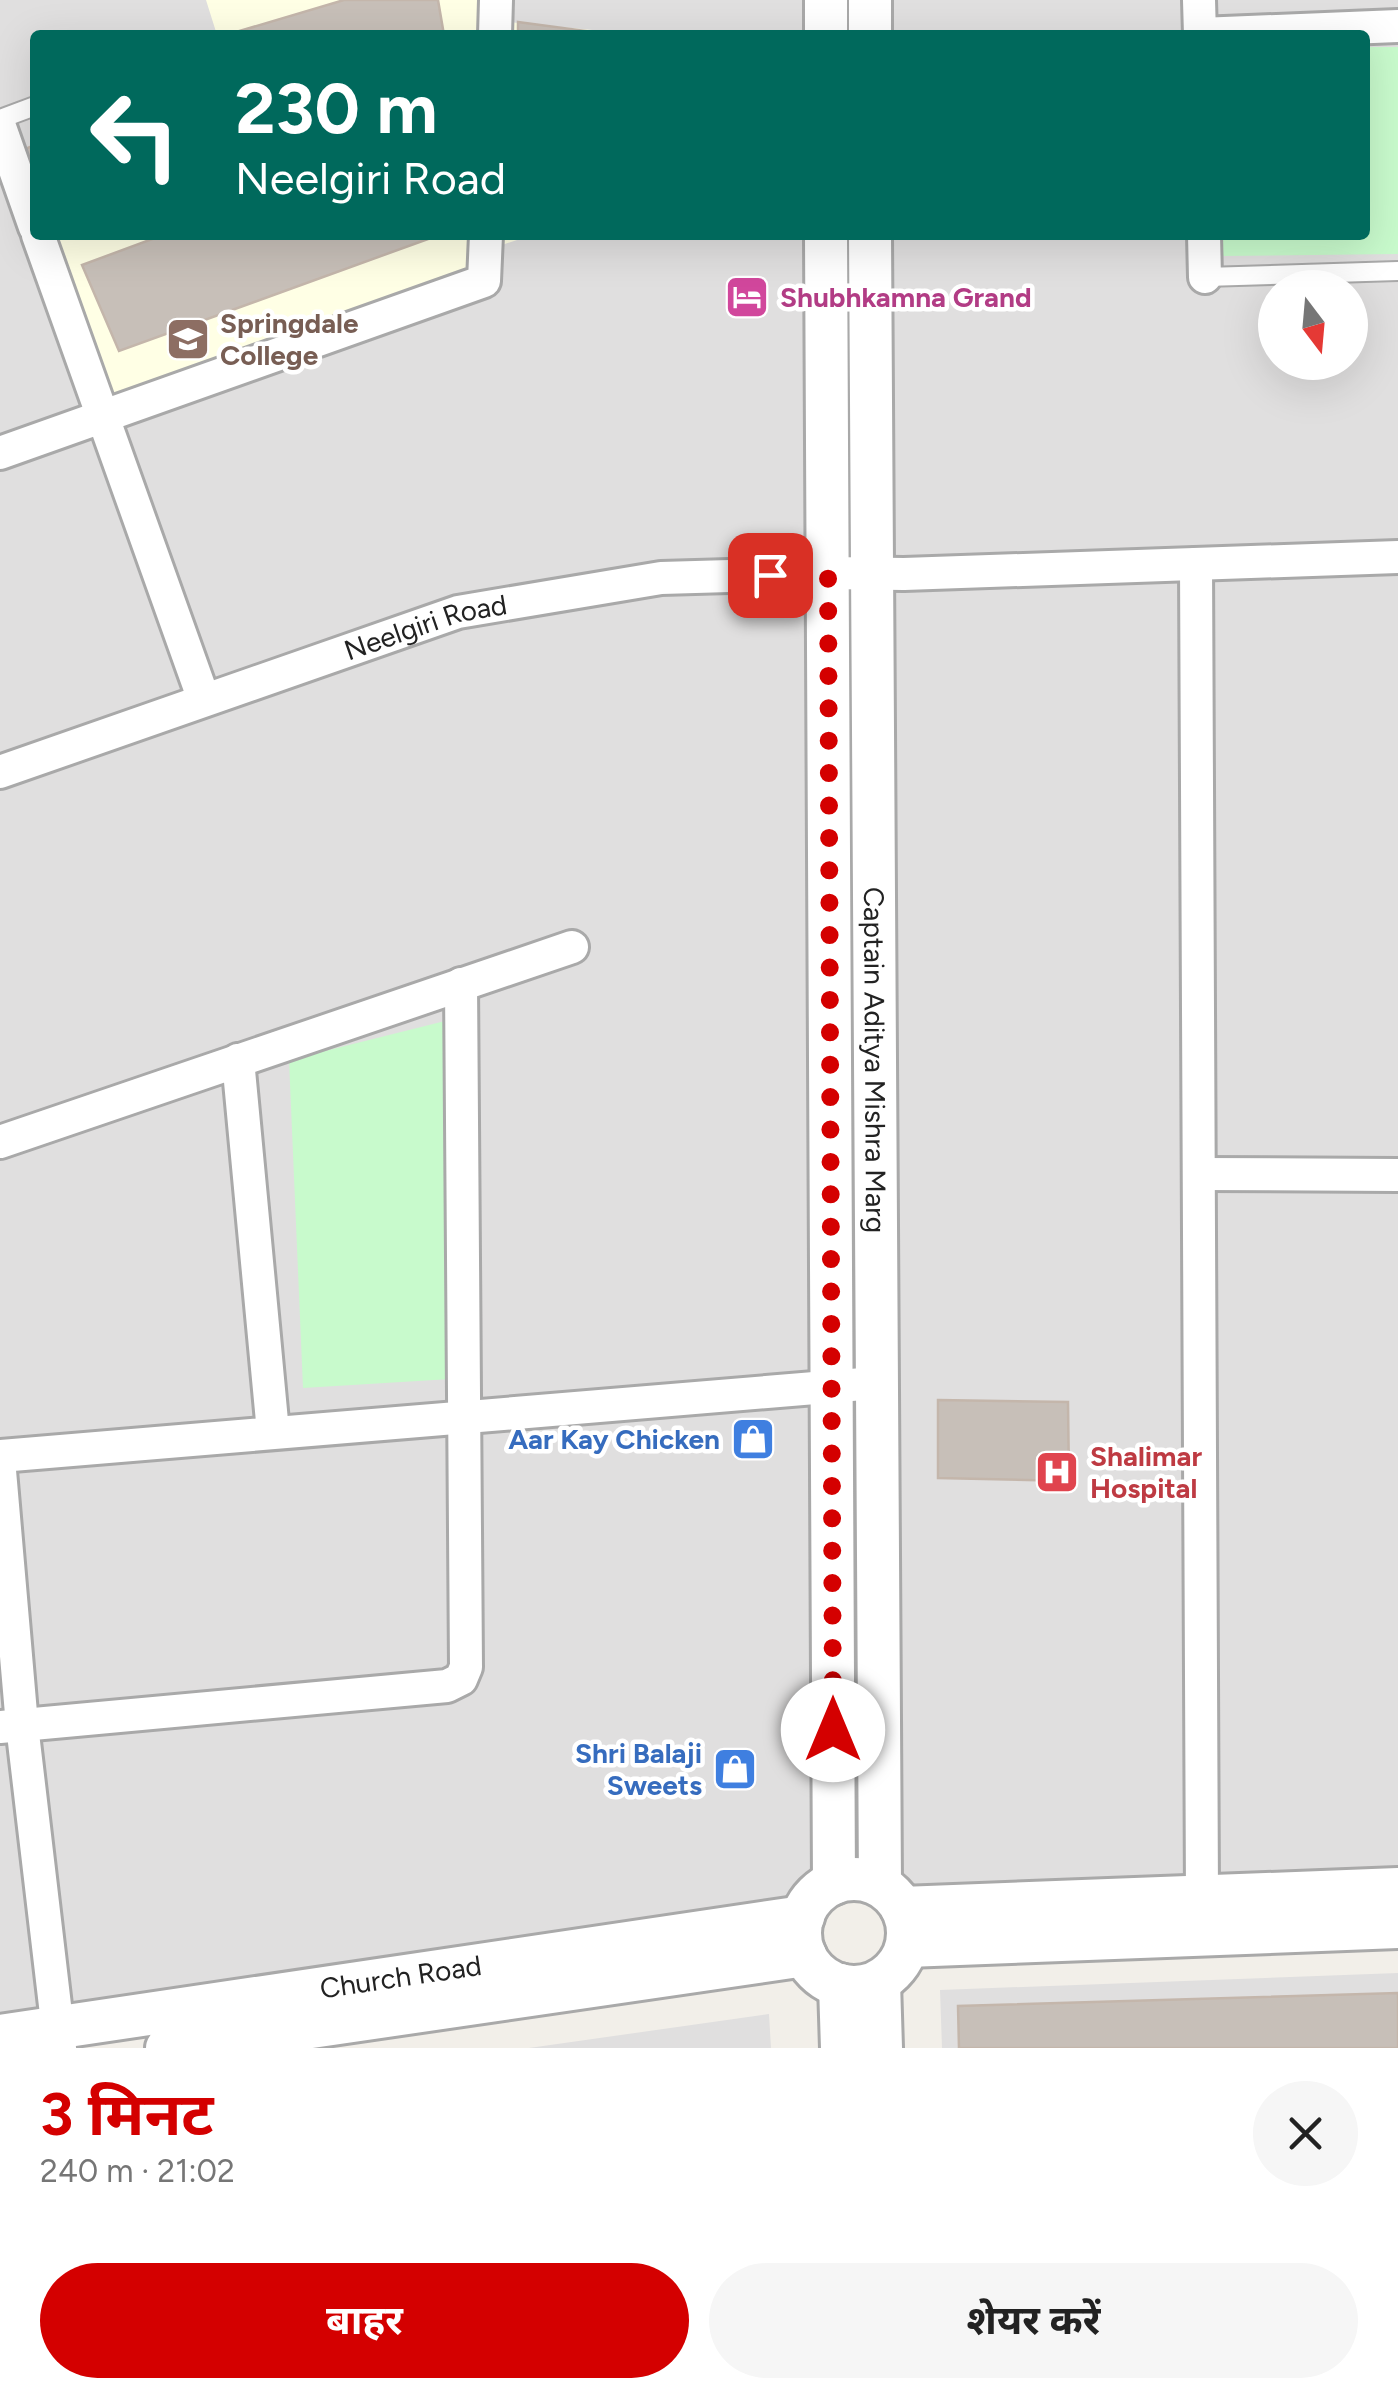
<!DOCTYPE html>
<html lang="hi">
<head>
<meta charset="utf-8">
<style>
	body { margin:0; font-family:Figtree,"Noto Sans Devanagari",sans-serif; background:#f6f6f6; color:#222; height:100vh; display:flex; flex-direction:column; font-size:38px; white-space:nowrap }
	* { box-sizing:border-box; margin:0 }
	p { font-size:32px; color:#767676 }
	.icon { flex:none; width:55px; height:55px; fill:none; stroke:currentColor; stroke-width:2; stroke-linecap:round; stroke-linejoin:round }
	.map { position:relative; height:2048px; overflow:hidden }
	.side { display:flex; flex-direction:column; background:#fff; flex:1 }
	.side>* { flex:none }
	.top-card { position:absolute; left:30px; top:30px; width:1340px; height:210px; border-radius:10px; box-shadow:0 10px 40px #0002; background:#00695c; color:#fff; overflow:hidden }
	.needle { width:65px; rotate:164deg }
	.controls { position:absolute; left:1258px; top:270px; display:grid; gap:20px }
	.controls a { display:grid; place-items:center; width:110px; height:110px; border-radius:50%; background:#fff; box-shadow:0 10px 40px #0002; font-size:50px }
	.pin { position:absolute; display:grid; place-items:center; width:85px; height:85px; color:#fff; margin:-42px; border-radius:20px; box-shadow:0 5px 15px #0006 }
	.me { position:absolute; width:110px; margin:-55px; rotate:0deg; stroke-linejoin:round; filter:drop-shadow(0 0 8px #0008) }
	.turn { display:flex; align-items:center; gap:35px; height:210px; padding:0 40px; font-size:45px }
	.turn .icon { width:130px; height:130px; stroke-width:2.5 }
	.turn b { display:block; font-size:70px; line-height:85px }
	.round { display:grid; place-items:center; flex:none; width:105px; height:105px; border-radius:52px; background:#f6f6f6 }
	.overview { display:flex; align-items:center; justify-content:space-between; height:170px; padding:0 40px }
	h1 { font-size:60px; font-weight:700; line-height:75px; color:#d40000 }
	.action { display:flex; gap:20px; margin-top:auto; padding:20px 40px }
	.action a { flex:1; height:115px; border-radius:60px; background:#d40000; color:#fff; font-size:40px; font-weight:700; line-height:115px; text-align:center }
	.action a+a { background:#f6f6f6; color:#222 }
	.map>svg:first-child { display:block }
	.residential { fill:#e0dfdf; fill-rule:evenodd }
	.education { fill:#ffffe5 }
	.park { fill:#c8facc }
	.building { fill:#c7bfb8; stroke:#c4b6ab; stroke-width:2.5 }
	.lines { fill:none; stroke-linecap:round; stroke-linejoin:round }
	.service-casing { stroke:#a9a9a9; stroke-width:22 }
	.minor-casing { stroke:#a9a9a9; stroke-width:38 }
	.tertiary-casing { stroke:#a9a9a9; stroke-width:48 }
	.service { stroke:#fff; stroke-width:18 }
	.minor { stroke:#fff; stroke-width:32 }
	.tertiary { stroke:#fff; stroke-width:42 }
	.route { stroke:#d40000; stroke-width:18; stroke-dasharray:0 32.4 }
	.labels { text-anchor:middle; stroke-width:9; stroke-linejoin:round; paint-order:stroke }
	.hotel-label { font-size:28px; font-weight:bold; fill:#b23c85; stroke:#fff; text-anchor:start }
	.education-label { font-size:28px; font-weight:bold; fill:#785e54; stroke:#fff; text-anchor:start }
	.street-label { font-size:28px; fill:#222; stroke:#fff }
	.shop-label { font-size:28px; font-weight:bold; fill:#366cbe; stroke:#fff; text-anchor:end }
	.health-label { font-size:28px; font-weight:bold; fill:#be3a42; stroke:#fff; text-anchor:start }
</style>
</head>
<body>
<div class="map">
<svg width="1398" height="2048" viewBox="0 0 1398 2048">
	<rect width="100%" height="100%" fill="#f2efe9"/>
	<path class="residential" d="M0,0H1398V1871L880,1885L0,2035ZM35,35H1365V235H35ZM1275,288H1350V362H1275Z
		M1398,1973V2048H942L940,1990Z
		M769,2014L771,2048H529Z"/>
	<path class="education" d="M206,0H477V19L603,31L602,35H217Z
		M48,235H532L469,256V277L109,401Z"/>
	<path class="park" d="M1365,47H1398V254L1222,256V235H1365Z
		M473,1014L467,1378L303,1388L289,1060Z"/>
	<path class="building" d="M344,0H438L444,35H226Z
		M518,22L601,33V35H518Z
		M35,145V177L25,149Z
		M163,235H439L119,351L82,265Z
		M938,1400L1068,1402L1069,1481L938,1478Z
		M1398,1993V2048H959L958,2006Z"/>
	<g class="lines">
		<g class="service-casing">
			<path id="service" d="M0,119L35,106
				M1205,277L1398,271"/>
		</g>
		<g class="minor-casing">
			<g id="minor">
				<path d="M1199,0L1200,35"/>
				<path d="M1200,34L1398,26"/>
				<path d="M495,35L496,0"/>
				<path d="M0,127L35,227"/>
				<path d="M38,235L204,700"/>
				<path d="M1204,235L1205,277"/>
				<path d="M0,453L484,281L486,235"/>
				<path d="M1196,564L1202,1897"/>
				<path id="s1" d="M0,772L458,612L661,578L828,573L904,574L1398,557"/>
				<path d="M238,1060L273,1432"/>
				<path d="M0,1142L572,947"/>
				<path d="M1199,1174L1398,1175"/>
				<path d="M0,1456L875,1383"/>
				<path d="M0,1471L22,1725L60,2048"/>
				<path d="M0,1727L447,1686L461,1679L466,1667L461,984"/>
			</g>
		</g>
		<g class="tertiary-casing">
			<g id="tertiary">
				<path d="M826,0V35"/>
				<path d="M870,0V35"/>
				<path d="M826,235L834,1883"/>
				<path id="s2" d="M870,235L880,1885"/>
				<circle cx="854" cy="1933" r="54"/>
				<path d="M902,1908L1398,1889"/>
				<path d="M907,1946L1398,1927"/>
				<path d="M879,1982L881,2048"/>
				<path d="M840,1985L842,2048"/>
				<path id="s3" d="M0,2036L803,1917"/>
				<path d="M167,2048L805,1955"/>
			</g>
		</g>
		<use href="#service" class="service"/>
		<use href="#minor" class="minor"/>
		<use href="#tertiary" class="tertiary"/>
	</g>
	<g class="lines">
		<path class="route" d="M770,575L828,572L833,1730"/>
	</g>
	<defs>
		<g id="hotel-square" transform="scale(2.25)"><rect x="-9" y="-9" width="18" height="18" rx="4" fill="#d1479c" stroke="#fff"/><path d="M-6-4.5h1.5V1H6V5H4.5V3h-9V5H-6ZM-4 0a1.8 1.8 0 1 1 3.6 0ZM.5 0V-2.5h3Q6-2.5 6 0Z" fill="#fff"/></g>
		<g id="school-square" transform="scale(2.25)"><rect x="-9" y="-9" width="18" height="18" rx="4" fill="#8d6e63" stroke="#fff"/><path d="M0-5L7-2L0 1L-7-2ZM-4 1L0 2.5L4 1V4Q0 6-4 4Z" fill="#fff"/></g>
		<g id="shop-square" transform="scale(2.25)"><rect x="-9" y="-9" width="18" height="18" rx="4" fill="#3f7fe0" stroke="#fff"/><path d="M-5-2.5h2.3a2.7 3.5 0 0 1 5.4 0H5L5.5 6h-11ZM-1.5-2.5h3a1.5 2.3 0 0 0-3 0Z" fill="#fff"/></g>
		<g id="hospital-square" transform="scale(2.25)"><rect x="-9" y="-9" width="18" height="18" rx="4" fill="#e0444e" stroke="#fff"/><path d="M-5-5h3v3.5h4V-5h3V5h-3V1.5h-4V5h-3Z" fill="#fff"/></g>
	</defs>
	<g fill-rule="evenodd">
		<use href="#hotel-square" x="747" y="297"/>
		<use href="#school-square" x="188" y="339"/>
		<use href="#shop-square" x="753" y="1439"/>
		<use href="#hospital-square" x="1057" y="1472"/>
		<use href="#shop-square" x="735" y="1769"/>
	</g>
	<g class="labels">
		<g class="hotel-label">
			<text x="780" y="307">Shubhkamna Grand</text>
		</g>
		<g class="education-label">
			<text x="220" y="333">Springdale<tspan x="220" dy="32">College</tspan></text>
		</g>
		<g class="street-label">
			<text dy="10" stroke="none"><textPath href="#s1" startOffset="450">Neelgiri Road</textPath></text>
			<text dy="10" stroke="none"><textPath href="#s2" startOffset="825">Captain Aditya Mishra Marg</textPath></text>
			<text dy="10" stroke="none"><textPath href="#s3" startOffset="405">Church Road</textPath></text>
		</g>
		<g class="shop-label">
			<text x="720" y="1449">Aar Kay Chicken</text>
			<text x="702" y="1763">Shri Balaji<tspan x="702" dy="32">Sweets</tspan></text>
		</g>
		<g class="health-label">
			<text x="1090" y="1466">Shalimar<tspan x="1090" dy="32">Hospital</tspan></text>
		</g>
	</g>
</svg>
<div class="controls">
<a><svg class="needle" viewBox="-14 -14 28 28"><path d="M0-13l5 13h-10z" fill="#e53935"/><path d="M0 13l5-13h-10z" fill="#767676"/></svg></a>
</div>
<div class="pin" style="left:770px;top:575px;background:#d93025"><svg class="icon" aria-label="arrive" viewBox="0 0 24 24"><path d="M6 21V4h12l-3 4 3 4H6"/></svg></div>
<svg class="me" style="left:833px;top:1730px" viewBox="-20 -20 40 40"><circle r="19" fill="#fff"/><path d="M0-13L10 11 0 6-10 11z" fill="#d40000"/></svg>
<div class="top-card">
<div class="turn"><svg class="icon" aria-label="left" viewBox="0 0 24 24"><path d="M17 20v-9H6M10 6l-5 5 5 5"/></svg><div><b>230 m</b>Neelgiri Road</div></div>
</div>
</div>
<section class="side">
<div class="overview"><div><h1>3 मिनट</h1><p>240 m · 21:02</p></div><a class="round"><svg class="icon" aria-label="close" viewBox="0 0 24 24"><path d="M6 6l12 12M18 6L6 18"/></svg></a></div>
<div class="action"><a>बाहर</a><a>शेयर करें</a></div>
</section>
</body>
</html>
